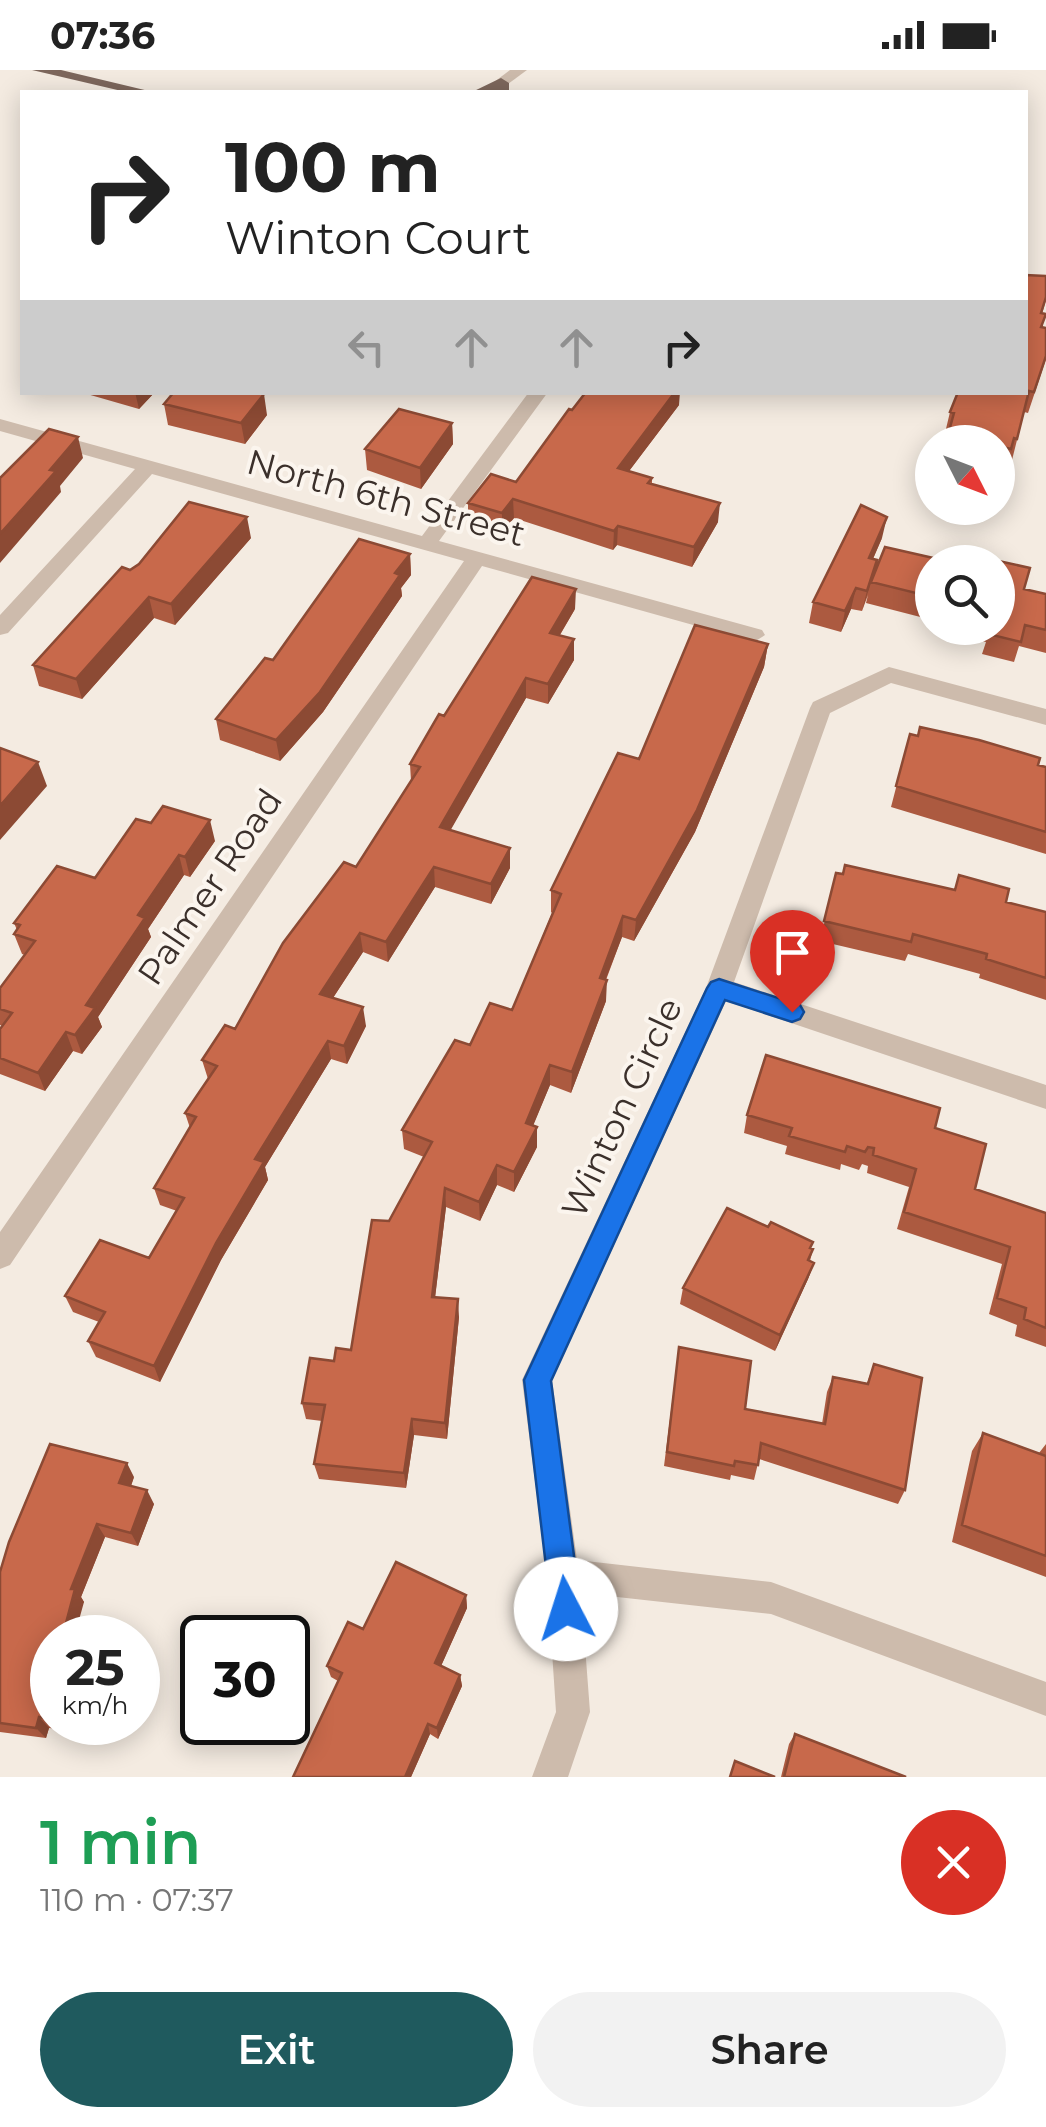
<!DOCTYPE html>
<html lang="en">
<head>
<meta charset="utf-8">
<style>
	body { margin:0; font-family:Montserrat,sans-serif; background:#f2f2f2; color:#222; height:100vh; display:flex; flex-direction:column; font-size:38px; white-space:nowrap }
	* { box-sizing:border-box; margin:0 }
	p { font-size:32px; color:#767676 }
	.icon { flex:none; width:55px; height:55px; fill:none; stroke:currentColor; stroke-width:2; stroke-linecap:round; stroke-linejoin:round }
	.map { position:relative; height:1707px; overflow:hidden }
	.drawer { display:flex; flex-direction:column; background:#fff; flex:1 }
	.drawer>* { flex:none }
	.banner { position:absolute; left:20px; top:20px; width:1008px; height:305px; border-radius:0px; box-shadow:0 5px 25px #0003; background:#fff; color:#222; overflow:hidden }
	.needle { width:65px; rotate:132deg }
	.tools { position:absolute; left:915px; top:355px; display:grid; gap:20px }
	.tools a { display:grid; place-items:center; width:100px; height:100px; border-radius:50%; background:#fff; box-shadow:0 5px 25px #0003; font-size:50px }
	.speed { position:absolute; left:30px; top:1545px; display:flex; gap:20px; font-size:50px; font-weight:700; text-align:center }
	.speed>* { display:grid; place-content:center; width:130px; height:130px; border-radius:50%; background:#fff; box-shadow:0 5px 25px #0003; line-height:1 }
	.speed small { font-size:25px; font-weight:400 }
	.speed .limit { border:5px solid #111; border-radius:15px; background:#fff; color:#111 }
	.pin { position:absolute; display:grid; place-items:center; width:85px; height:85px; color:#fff; margin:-102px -42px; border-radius:50% 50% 50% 0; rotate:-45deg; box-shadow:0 0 10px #0007 }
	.pin .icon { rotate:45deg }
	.me { position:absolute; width:110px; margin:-55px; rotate:355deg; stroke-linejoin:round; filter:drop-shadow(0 0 8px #0008) }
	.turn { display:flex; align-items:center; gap:35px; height:210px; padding:0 40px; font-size:45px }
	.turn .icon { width:130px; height:130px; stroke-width:2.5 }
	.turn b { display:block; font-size:70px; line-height:85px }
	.lanes { display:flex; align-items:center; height:95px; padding:0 40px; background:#0003; justify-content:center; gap:50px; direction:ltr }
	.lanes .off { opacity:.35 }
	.round { display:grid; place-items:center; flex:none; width:105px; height:105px; border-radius:52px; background:#f2f2f2 }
	.headline { display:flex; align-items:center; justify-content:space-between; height:170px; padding:0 40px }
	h1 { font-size:60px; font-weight:600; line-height:75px; color:#1e9e55 }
	.button { display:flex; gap:20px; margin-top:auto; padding:20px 40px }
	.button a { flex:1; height:115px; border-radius:60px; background:#1f5a5e; color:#fff; font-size:40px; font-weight:600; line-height:115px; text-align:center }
	.button a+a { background:#f2f2f2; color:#222 }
	.status { display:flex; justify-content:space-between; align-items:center; height:70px; padding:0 50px; background:#fff; direction:ltr }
	.status svg { height:28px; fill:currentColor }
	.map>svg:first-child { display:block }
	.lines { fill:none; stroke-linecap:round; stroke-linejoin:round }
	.minor { fill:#cdbbac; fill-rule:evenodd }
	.tertiary { fill:#cdbbac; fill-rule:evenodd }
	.primary { fill:#7d675c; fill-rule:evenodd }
	.wall { fill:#ac5a40 }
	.shaded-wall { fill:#8c4a34 }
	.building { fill:#c8694b; stroke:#8c4a34; stroke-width:2.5 }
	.route { fill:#1a73e8; stroke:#114b97; stroke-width:2.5 }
	.labels { text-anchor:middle; stroke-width:8; stroke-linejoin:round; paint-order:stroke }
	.street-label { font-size:35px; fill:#3b302b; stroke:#fbf5ee }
</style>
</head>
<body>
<div class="status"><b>07:36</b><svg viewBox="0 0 49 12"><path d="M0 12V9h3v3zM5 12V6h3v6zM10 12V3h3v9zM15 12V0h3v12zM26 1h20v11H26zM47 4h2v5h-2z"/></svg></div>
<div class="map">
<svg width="1046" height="1707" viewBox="0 0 1046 1707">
	<rect width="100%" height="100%" fill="#f4ebe1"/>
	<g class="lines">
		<path class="minor" d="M529,322H548L439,471L762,560L765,565L754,572L482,496L10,1195L0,1199V1162L464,491L152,404L8,563L0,565V545L135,399L0,361V349L422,466Z
			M889,597L1046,639V655L891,613L830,643L734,912L1046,1015V1039L726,931L552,1310L577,1490L771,1512L1046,1612V1646L771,1544L581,1523L590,1642L568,1707H532L556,1642L547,1505L522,1310L706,918L810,638L813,632Z"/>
		<path class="tertiary" d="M510,0H527L497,22H481Z"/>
		<path class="primary" d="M32,0H61L153,22H126Z
			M501,8L509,13V22H472Z"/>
	</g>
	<path class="wall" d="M1025,205L1046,230L1042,244L1046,289L1028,343L1024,342L1012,390L1008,389L1005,400L998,398V372H947L949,364L945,363L950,342L1025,322Z
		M80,322H155L139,339Z
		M164,334L267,345L245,374L168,355Z
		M679,335L629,401L652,408V414L718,452L692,497L617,475L613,480L514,448L502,462L468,452V433L516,412L572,340Z
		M452,353L453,374L421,419L367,400L365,379Z
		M251,468L175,555L154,548L82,629L39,616L33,595L130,500Z
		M882,468L873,489L877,490L875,501L932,492V550L866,533L868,525L862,541L851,539L841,562L809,553L813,532Z
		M410,484L411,505L401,518L402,526L323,642L280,691L220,670L216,649L273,590Z
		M1024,519L1046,524V583L1019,576L1014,592L982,584L986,572L953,564L954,558H998Z
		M575,539L560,565L574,569V590L548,634L526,628L450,760L510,778V798L491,834L435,817L388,892L363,882L333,928L366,956L347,994L331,989L265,1097L268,1110L221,1190L160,1312L96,1287L88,1271L99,1252L73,1242L65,1226L149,1188L177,1141L160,1135L154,1118L190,1058L185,1043L208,1009L202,990L235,959L356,797L411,711L410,694L444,646Z
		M768,574L764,597L695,762L634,871L622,867L606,910V931L571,1023L550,1015L533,1055L537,1077L514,1122L497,1115L480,1151L446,1137L435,1227L459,1247L447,1369L414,1365L406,1418L319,1409L314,1394L322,1351L306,1349L302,1333L334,1291L351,1280L389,1151L424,1087L404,1079L402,1060L470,975L512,940L552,843L551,842V820L639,689Z
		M910,664L1046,697V784L891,737Z
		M215,771L190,807L184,805L148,859L151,867L98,947L102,957L82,984L73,981L45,1021L0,1004V959L3,956L0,955V918L25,885L22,884L14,864L17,860L14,853L95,808Z
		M836,803L1006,832L1046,842V930L979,908L980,904L908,884L905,891L820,871Z
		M747,1045L935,1058L975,1119L1046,1143V1277L1015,1266L1017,1255L989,1244L1002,1194L897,1159L909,1117L867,1103L868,1096L862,1094L859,1100L841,1094L840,1100L785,1084L787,1076L744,1063Z
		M811,1179H813L810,1191L814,1193L808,1209L775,1281L680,1234L683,1218Z
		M679,1277L745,1339L822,1354L827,1322L833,1307L867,1313L874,1294L905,1420L898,1434L759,1389L754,1410L731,1405L730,1410L664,1396Z
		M983,1363L1039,1383L1046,1374V1507L952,1472L972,1381Z
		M134,1407L131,1416L154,1434L138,1476L105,1467L81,1527L84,1532L52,1568V1652H71L69,1660L49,1658L46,1668L0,1662V1502Z
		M466,1525L467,1538L441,1596L460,1605L462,1616L438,1669L430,1664L411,1707H293L338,1611L331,1607L327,1596L363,1559Z
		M795,1664L906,1707H781L789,1674Z"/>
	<path class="shaded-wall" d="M135,322H155L139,339Z
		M675,322H680L679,335L617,417L618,398Z
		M264,324L267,345L245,374L241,353Z
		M452,353L453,374L421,419L420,398Z
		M78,367L83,388L60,416L61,422L0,493V464L50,400Z
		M513,429L514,448L502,462V443Z
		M720,433L718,452L692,497L694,477Z
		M247,447L251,468L175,555L171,534Z
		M887,447L882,468L864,509L869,488Z
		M618,456L617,475L613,480L614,461Z
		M410,484L411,505L401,518L402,526L323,642L280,691L276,670Z
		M877,490L872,512H871L862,541L867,521Z
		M856,518L851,539L841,562L845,541Z
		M576,519L575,539L549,583L550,563Z
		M149,527L154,548L82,629L76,609Z
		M574,569V590L548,634V614Z
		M768,574L764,597L695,762L634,871L636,850Z
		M526,608V628L441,777L440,757Z
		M38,692L47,716L0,770V736Z
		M210,750L215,771L190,807L185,787Z
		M510,778V798L491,834V814Z
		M179,785L184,805L148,859L151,867L98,947L102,957L82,984L75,965L86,935L138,845Z
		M434,797L435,817L388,892L386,872Z
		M623,846L622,867L598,929L600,908Z
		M360,863L363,882L323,943L320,924Z
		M607,910L606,931L571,1023L572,1002Z
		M363,937L366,956L347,994L344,976Z
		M66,962L73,981L45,1021L38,1003Z
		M328,971L331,989L265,1097L268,1110L221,1190L160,1312L154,1296L216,1173L255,1089Z
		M550,995V1015L526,1073V1053Z
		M537,1057V1077L514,1122V1102Z
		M497,1095V1115L480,1151L479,1132Z
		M445,1118L446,1137L433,1245L432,1227Z
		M814,1193L808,1209L775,1281L780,1265Z
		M458,1229L459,1247L447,1369L445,1353Z
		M412,1349L414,1365L406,1418L404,1403Z
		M127,1393L134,1407L127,1427L119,1413Z
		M147,1420L154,1434L138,1476L131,1463Z
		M97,1454L105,1467L81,1527L84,1532L74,1568H62L71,1519Z
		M466,1525L467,1538L437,1605L435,1593Z
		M460,1605L462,1616L438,1669L437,1658Z
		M39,1647L49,1658L46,1668L36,1658Z
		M428,1654L430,1664L411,1707H405Z"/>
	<path class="building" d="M1025,205L1046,206V227L1041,243L1046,244L1041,257L1046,258V286L1034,322L1029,321L1017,369L1014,368L1011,379L998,376V372H979L960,369L961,364L949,361L954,343L950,342L958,322H1025Z
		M174,322H257L264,324L241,353L164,334Z
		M586,322H675L618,398L652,408L648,413L720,433L694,477L618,456L614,461L513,429L502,443L468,433L491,404L516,412L569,339L572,340Z
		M399,339L452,353L420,398L365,379Z
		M49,359L78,367L50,400L56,401L0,464V408Z
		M189,432L247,447L171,534L149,527L76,609L33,595L122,497L130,500L139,494Z
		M861,435L887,447L869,488L877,490L867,521L856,518L845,541L813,532Z
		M359,469L410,484L395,503L400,505L320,622L276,670L216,649L265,588L273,590Z
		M885,477L951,492H932V527L871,512Z
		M976,486L1030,498L1024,519L1046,524V560L1025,555L1021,572L988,564L991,558H998V492H974Z
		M532,507L576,519L550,563L574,569L548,614L526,608L440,757L510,778L491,814L434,797L386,872L360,863L320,924L363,937L344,976L328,971L255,1089L264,1092L216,1173L154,1296L88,1271L105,1242L65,1226L100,1170L149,1188L184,1128L154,1118L196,1047L185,1043L217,996L202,990L225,955L235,959L283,873L344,792L356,797L420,697L410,694L439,644L444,646Z
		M695,555L768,574L697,740L636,850L623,846L600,908L607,910L572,1002L550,995L526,1053L537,1057L514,1102L497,1095L479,1132L445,1118L432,1227L458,1229L445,1353L412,1349L404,1403L314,1394L325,1335L302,1333L310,1288L334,1291L336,1278L351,1280L372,1150L389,1151L432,1072L402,1060L455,970L470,975L490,933L512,940L561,824L551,820L618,683L639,689Z
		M920,657L979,670L1040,688L1038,695L1046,697V762L896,716L910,664L918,666Z
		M0,678L38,692L0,736Z
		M163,736L210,750L185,787L179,785L138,845L145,848L86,935L95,938L75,965L66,962L38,1003L0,988V959L12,943L0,939V918L35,871L14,864L20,855L14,853L57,796L95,808L136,749L151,753Z
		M845,795L955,820L959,805L1009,819L1006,832L1046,842V908L986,889L987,884L913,864L911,872L824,851L836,803L843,804Z
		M766,985L940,1038L935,1058L986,1074L975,1119L1046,1143V1258L1024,1249L1026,1238L997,1228L1010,1177L904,1142L916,1099L873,1085L874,1078L868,1077L865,1082L847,1076L845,1082L789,1066L792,1058L747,1045Z
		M727,1138L768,1157L771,1152L813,1172L810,1178L813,1179L808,1190L814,1193L780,1265L683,1218Z
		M679,1277L751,1291L745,1339L825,1354L833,1307L868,1314L874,1294L922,1308L905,1420L761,1373L758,1395L735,1391L734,1396L667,1382Z
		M983,1363L1046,1386V1486L962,1455Z
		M50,1374L127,1393L119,1413L147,1420L131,1463L97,1454L71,1519H75L62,1568H52V1649L39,1647L36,1658L0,1653V1502L9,1472Z
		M396,1492L466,1525L435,1593L460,1605L437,1658L428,1654L405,1707H293L342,1603L327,1596L348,1552L363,1559Z
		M795,1664L906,1707H784Z
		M735,1691L775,1707H730Z"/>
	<path class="route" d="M719,909L800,935L804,942L800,949L792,952L725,930L551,1311L581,1539L576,1550L566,1554L555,1550L551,1539L524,1310L707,918L711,912Z"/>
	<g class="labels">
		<g class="street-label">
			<text transform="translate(386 428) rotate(15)" y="12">North 6th Street</text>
			<text transform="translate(210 817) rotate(-56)" y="12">Palmer Road</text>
			<text transform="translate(622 1038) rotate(-65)" y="12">Winton Circle</text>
		</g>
	</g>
</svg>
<div class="tools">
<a><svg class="needle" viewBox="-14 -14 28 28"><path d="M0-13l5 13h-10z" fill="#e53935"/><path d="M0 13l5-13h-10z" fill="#767676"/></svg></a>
<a><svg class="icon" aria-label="search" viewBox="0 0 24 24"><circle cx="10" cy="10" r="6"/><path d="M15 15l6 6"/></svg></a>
</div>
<div class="speed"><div>25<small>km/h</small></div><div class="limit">30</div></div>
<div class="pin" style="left:792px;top:942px;background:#d93025"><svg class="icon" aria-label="arrive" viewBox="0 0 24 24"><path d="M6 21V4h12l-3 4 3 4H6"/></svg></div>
<svg class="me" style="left:566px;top:1539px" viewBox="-20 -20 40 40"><circle r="19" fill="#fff"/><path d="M0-13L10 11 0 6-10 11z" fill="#1a73e8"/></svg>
<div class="banner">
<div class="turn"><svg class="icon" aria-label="right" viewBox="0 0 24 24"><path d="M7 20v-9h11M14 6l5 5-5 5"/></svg><div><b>100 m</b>Winton Court</div></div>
<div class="lanes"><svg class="icon off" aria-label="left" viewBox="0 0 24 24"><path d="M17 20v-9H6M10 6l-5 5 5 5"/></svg><svg class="icon off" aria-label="ahead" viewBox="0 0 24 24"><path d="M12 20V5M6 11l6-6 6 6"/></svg><svg class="icon off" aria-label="ahead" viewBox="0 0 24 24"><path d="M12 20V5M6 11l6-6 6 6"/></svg><svg class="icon" aria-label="right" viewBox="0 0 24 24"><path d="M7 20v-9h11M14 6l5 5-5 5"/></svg></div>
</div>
</div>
<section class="drawer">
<div class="headline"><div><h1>1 min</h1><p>110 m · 07:37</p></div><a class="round" style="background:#d93025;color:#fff"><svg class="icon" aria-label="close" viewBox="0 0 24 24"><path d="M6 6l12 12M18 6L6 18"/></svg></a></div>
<div class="button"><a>Exit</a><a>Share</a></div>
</section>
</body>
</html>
